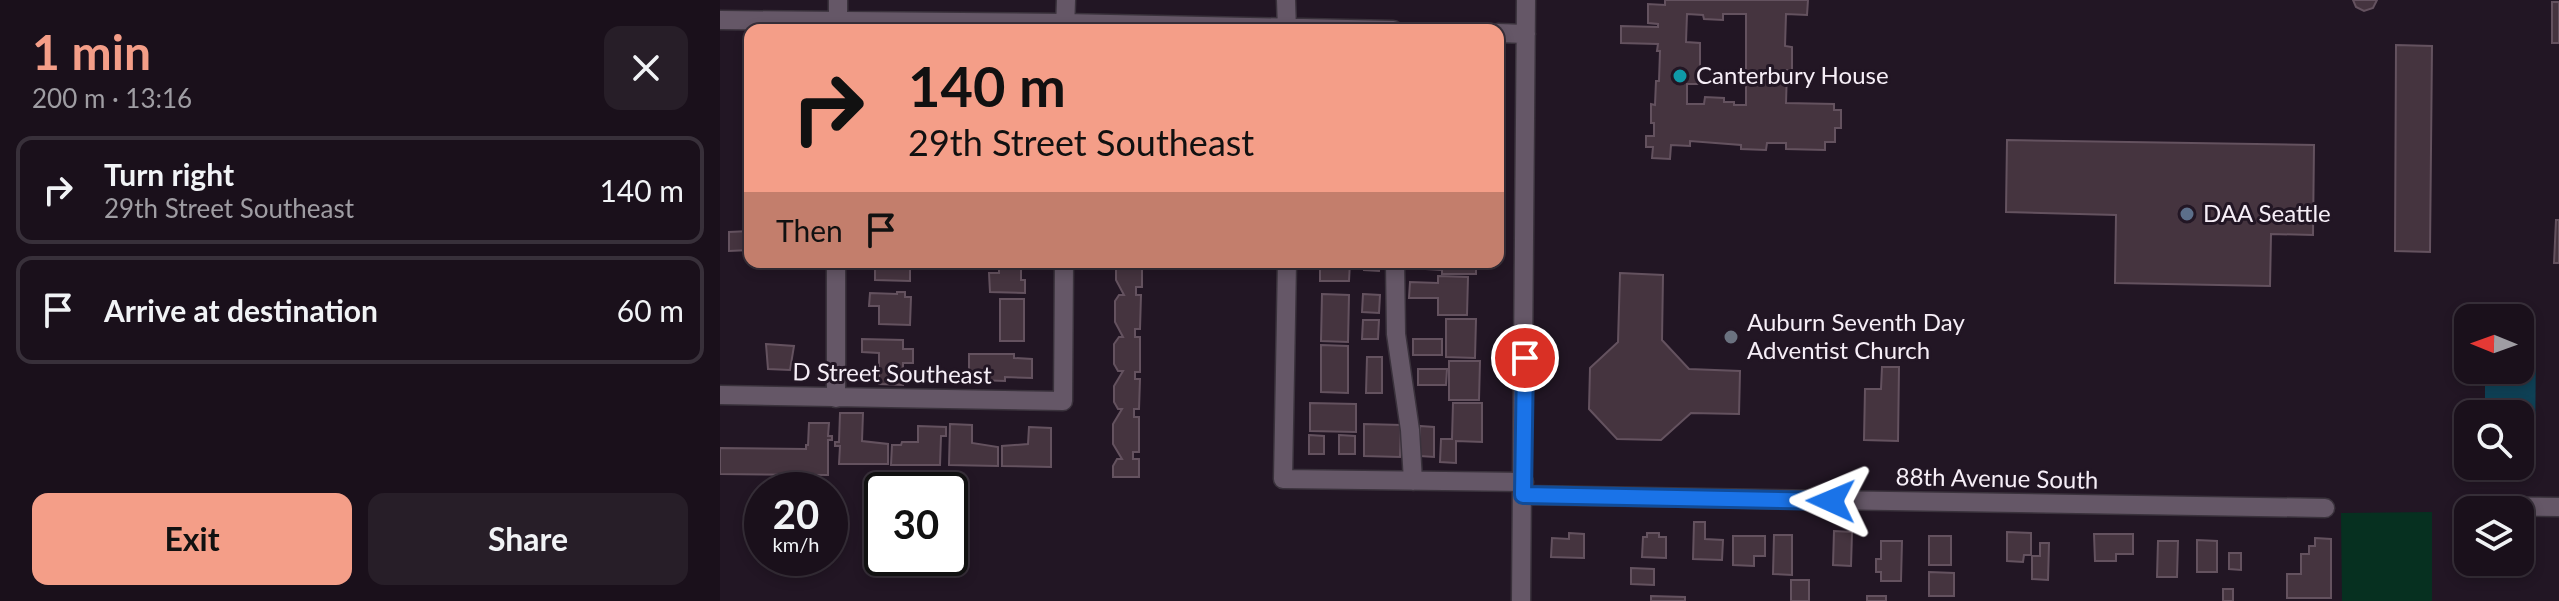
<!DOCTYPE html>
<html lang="en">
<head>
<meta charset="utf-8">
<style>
	body { margin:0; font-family:Lato,sans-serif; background:#271e28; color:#f1f3f6; height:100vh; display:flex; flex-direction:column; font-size:30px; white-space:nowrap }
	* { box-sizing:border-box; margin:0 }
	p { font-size:26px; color:#9f9da3 }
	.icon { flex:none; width:44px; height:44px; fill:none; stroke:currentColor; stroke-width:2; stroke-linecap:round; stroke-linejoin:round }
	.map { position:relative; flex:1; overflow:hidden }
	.panel { display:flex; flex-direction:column; background:#1a101b; width:720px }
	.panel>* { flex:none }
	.top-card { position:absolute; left:24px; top:24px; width:760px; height:244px; border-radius:16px; box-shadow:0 4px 12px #0003,0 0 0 2px #38303a; background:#f49e88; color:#111; overflow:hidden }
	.needle { width:52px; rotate:271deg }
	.tools { position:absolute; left:1734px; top:304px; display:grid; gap:16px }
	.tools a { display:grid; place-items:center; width:80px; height:80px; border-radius:16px; background:#1a101b; box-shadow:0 4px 12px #0003,0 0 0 2px #38303a; font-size:40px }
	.speed { position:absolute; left:24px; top:472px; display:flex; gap:16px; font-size:40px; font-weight:700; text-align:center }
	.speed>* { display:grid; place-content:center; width:104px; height:104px; border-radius:50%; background:#1a101b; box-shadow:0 4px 12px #0003,0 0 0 2px #38303a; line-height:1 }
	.speed small { font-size:20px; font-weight:400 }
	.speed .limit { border:4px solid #111; border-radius:12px; background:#fff; color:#111 }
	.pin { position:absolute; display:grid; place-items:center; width:68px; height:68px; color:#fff; margin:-34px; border:4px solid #fff; border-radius:50%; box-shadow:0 2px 8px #0007 }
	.me { position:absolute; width:88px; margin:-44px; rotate:271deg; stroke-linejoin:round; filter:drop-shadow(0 0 6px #0008) }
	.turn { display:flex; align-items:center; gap:28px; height:168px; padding:0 32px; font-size:36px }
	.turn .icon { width:104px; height:104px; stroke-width:2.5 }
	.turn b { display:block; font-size:56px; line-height:68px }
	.then { display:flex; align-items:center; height:76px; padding:0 32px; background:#0003; gap:16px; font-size:30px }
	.round { display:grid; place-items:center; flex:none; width:84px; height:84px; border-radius:16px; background:#271e28 }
	.summary { display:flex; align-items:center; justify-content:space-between; height:136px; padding:0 32px }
	h1 { font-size:48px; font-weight:700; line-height:60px; color:#f49e88 }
	.button { display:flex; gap:16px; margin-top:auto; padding:16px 32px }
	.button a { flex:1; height:92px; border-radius:16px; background:#f49e88; color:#111; font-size:32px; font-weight:700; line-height:92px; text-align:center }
	.button a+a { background:#271e28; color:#f1f3f6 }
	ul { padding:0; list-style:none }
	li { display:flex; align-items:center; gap:24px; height:108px; margin:0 16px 12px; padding:0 16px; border:4px solid #38303a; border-radius:16px }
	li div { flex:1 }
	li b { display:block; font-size:30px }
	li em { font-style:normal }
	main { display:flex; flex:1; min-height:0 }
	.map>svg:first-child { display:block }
	.green { fill:#063020 }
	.water { fill:#0f4156 }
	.building { fill:#45343f; stroke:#64525f; stroke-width:2; fill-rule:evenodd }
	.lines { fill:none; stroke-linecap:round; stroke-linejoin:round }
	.minor-casing { stroke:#3a323c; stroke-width:21 }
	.minor { stroke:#655767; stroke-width:18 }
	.route-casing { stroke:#114b97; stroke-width:20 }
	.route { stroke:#1a73e8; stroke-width:14 }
	.culture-dot { fill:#0f9aa8; stroke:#221624; stroke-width:3 }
	.service-dot { fill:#5c6f8a; stroke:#221624; stroke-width:3 }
	.worship-dot { fill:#6b7280; stroke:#221624; stroke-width:3 }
	.labels { text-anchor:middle; stroke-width:6; stroke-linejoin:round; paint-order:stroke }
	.poi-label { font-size:24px; fill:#f6eef7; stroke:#221624; text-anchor:start }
	.street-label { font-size:24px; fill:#f6eef7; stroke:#221624 }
</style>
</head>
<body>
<main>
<section class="panel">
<div class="summary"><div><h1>1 min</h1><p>200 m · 13:16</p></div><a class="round"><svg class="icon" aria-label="close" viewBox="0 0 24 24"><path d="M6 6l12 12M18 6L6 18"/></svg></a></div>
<ul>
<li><svg class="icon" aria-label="right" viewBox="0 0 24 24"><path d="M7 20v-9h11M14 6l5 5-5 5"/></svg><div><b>Turn right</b><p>29th Street Southeast</p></div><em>140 m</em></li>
<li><svg class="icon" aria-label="arrive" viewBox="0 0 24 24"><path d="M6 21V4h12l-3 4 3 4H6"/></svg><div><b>Arrive at destination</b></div><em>60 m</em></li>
</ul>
<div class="button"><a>Exit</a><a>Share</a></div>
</section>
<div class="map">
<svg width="1839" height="601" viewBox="0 0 1839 601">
	<rect width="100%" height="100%" fill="#221624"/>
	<path class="green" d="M1712,512V601H1622L1621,513Z"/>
	<path class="water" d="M1800,326L1816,333L1815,466L1804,478H1774L1764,472V466H1800V414H1765V370H1800Z"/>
	<path class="building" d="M945,0H1088L1087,15L1066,14L1065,46L1072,47V70H1067L1066,103L1114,104V110H1121V128H1115V142H1105V150L1066,149V143H1047L1046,150L1021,149V145L970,141V146L951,145L950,159L932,158L933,147H926V136H934V123H931V104L935,105L936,81H939L940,51H937L938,44L901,43V26L938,27V24L928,23V4L945,5ZM967,14L983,15L984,19L1003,20V14H1026V105H1014V102H1004V98L985,97L984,104H967V84H980V43L966,42Z
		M1633,0H1657L1653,8L1644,11L1636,7Z
		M1832,2H1839V43H1832Z
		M1676,45L1712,46L1710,252L1675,251Z
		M25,50L30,51V72H24Z
		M1287,140L1594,145L1593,235L1551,234L1550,286L1395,283L1396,215L1286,212Z
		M1836,220H1839V263H1834Z
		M30,231V250L9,251V232Z
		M155,262H190V281L155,280Z
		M279,262H301V280H305V293L270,292L269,273H279Z
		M600,262H630L629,281H600Z
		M644,262H660L659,271L644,270Z
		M691,262H756V274H722V270L690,268Z
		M396,268H422V287H416V295H421L420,329H415V337H420V372H415V379H420L419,409H414V417H419V452H413V459H419V477H393V466L397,459H402L393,444V424L402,409H398L394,402V386L403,371H398L394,364V344L399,337H403L395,322V301L399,295H404L396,280Z
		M900,273L943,275L942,340L969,369L1020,371L1019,414L971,413L941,440L897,439L869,409L870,368L898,342Z
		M718,276L748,277L747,315H718V298H689L690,282L718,283Z
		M177,292H185V297H191L190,325L159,324V306H149L150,293L177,294Z
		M602,294L629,295L628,342L601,341Z
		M643,294L660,295L659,313L642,312Z
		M280,299H304V341H280Z
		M726,319H756L755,358L726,357Z
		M643,320H659L658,339H642Z
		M142,339L183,340V349H193V363H183V385L159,384V353L142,352Z
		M693,339H722V355H693Z
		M46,344L74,346L70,370L48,369Z
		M601,345L628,346V393L601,392Z
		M249,354H294V358L312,359V378L285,377V381L257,380V377H249Z
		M647,357H662V393H646Z
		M729,361H760L759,400H729Z
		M1162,367H1179L1178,441L1144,440L1145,389H1161Z
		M698,369H727L726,385H698Z
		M590,403L636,404V432L590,431Z
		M733,403H762V442L736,441V463L720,462L721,439H732Z
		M120,413H143L142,441L168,444V464H119L120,446H115V442H119Z
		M89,423H109L108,436H112V440H108V475L0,474V448L86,449V445H88Z
		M230,424L252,425V443L278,447V466L229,465Z
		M644,424L681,425L680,457L644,456Z
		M198,426L226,427V436H221L220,465H171L172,445H181L182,442H198Z
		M700,426L714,427V457L700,456Z
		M309,427L331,428V467L282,466V446L308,444Z
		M589,435L604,436V454H589Z
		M619,435L635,436V454H619Z
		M974,522H985V539L1003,540L1002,560L973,559Z
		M1114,531L1132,532L1131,566L1113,565Z
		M1287,532L1311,533V555H1304L1303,562L1287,561Z
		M849,533L864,534V558L831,557L832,538L849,539Z
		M927,533H939V537H946V558L922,557L923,537H927Z
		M1374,534H1413V554H1396V561H1375Z
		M1054,535H1072V575L1053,574Z
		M1013,536H1045V556H1034V566L1013,565Z
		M1209,536H1231V565H1209Z
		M1595,538L1611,539V598H1567V574H1581V554H1589V546H1595Z
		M1477,540L1497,541V572H1477Z
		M1161,541H1182L1181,581H1161V572H1156V559H1161Z
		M1438,541H1458L1457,577H1437Z
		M1320,543H1329L1328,580L1312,579V556H1320Z
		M1509,553H1521V570L1509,569Z
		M911,568L934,569V585L911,584Z
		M1209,572L1234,573V596H1209Z
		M1071,580H1089V601H1071Z
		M1503,589H1513V601H1503Z
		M931,596L965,597V601H931Z
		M1147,596H1166V601H1147Z"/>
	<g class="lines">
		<g class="minor-casing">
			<path id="minor" d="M566,0L567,30
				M0,20L345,23L673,30
				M118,30V0
				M345,30L346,0
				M778,33L806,34
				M567,262L563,479L804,482
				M675,262L676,334L690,430L693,481
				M0,395L343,401L344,262
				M116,398V262
				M803,495L1605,508
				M1749,506L1839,507
				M801,601L806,0"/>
		</g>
		<use href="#minor" class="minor"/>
	</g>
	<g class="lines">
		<g class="route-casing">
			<path id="route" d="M805,358L803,495L1111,501"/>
		</g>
		<use href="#route" class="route"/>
	</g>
	<circle class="culture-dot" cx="960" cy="76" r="8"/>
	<circle class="service-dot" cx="1467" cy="214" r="8"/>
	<circle class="worship-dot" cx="1011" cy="337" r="8"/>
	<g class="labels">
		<g class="poi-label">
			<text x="976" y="84">Canterbury House</text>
			<text x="1483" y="222">DAA Seattle</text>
			<text x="1027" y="331">Auburn Seventh Day<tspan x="1027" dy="28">Adventist Church</tspan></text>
		</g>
		<g class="street-label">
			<text transform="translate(172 374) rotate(1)" y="8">D Street Southeast</text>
			<text transform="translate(1277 479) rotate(1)" y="8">88th Avenue South</text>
		</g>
	</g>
</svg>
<div class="tools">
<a><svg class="needle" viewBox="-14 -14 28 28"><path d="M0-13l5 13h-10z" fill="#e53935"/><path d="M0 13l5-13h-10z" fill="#9f9da3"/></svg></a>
<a><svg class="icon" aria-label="search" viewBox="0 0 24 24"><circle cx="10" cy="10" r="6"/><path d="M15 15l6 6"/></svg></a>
<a><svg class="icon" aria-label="layers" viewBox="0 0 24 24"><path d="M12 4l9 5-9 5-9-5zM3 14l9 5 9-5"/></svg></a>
</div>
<div class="speed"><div>20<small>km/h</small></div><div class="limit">30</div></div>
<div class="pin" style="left:805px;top:358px;background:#d93025"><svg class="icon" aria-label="arrive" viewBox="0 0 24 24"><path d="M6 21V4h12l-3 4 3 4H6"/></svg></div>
<svg class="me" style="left:1111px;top:501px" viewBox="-20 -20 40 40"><path d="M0-17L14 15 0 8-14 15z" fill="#1a73e8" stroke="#fff" stroke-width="4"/></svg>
<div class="top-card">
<div class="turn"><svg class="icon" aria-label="right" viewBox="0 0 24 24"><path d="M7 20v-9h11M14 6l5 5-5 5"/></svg><div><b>140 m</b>29th Street Southeast</div></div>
<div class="then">Then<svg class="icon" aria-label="arrive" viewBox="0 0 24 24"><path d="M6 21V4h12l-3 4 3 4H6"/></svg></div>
</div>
</div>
</main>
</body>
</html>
